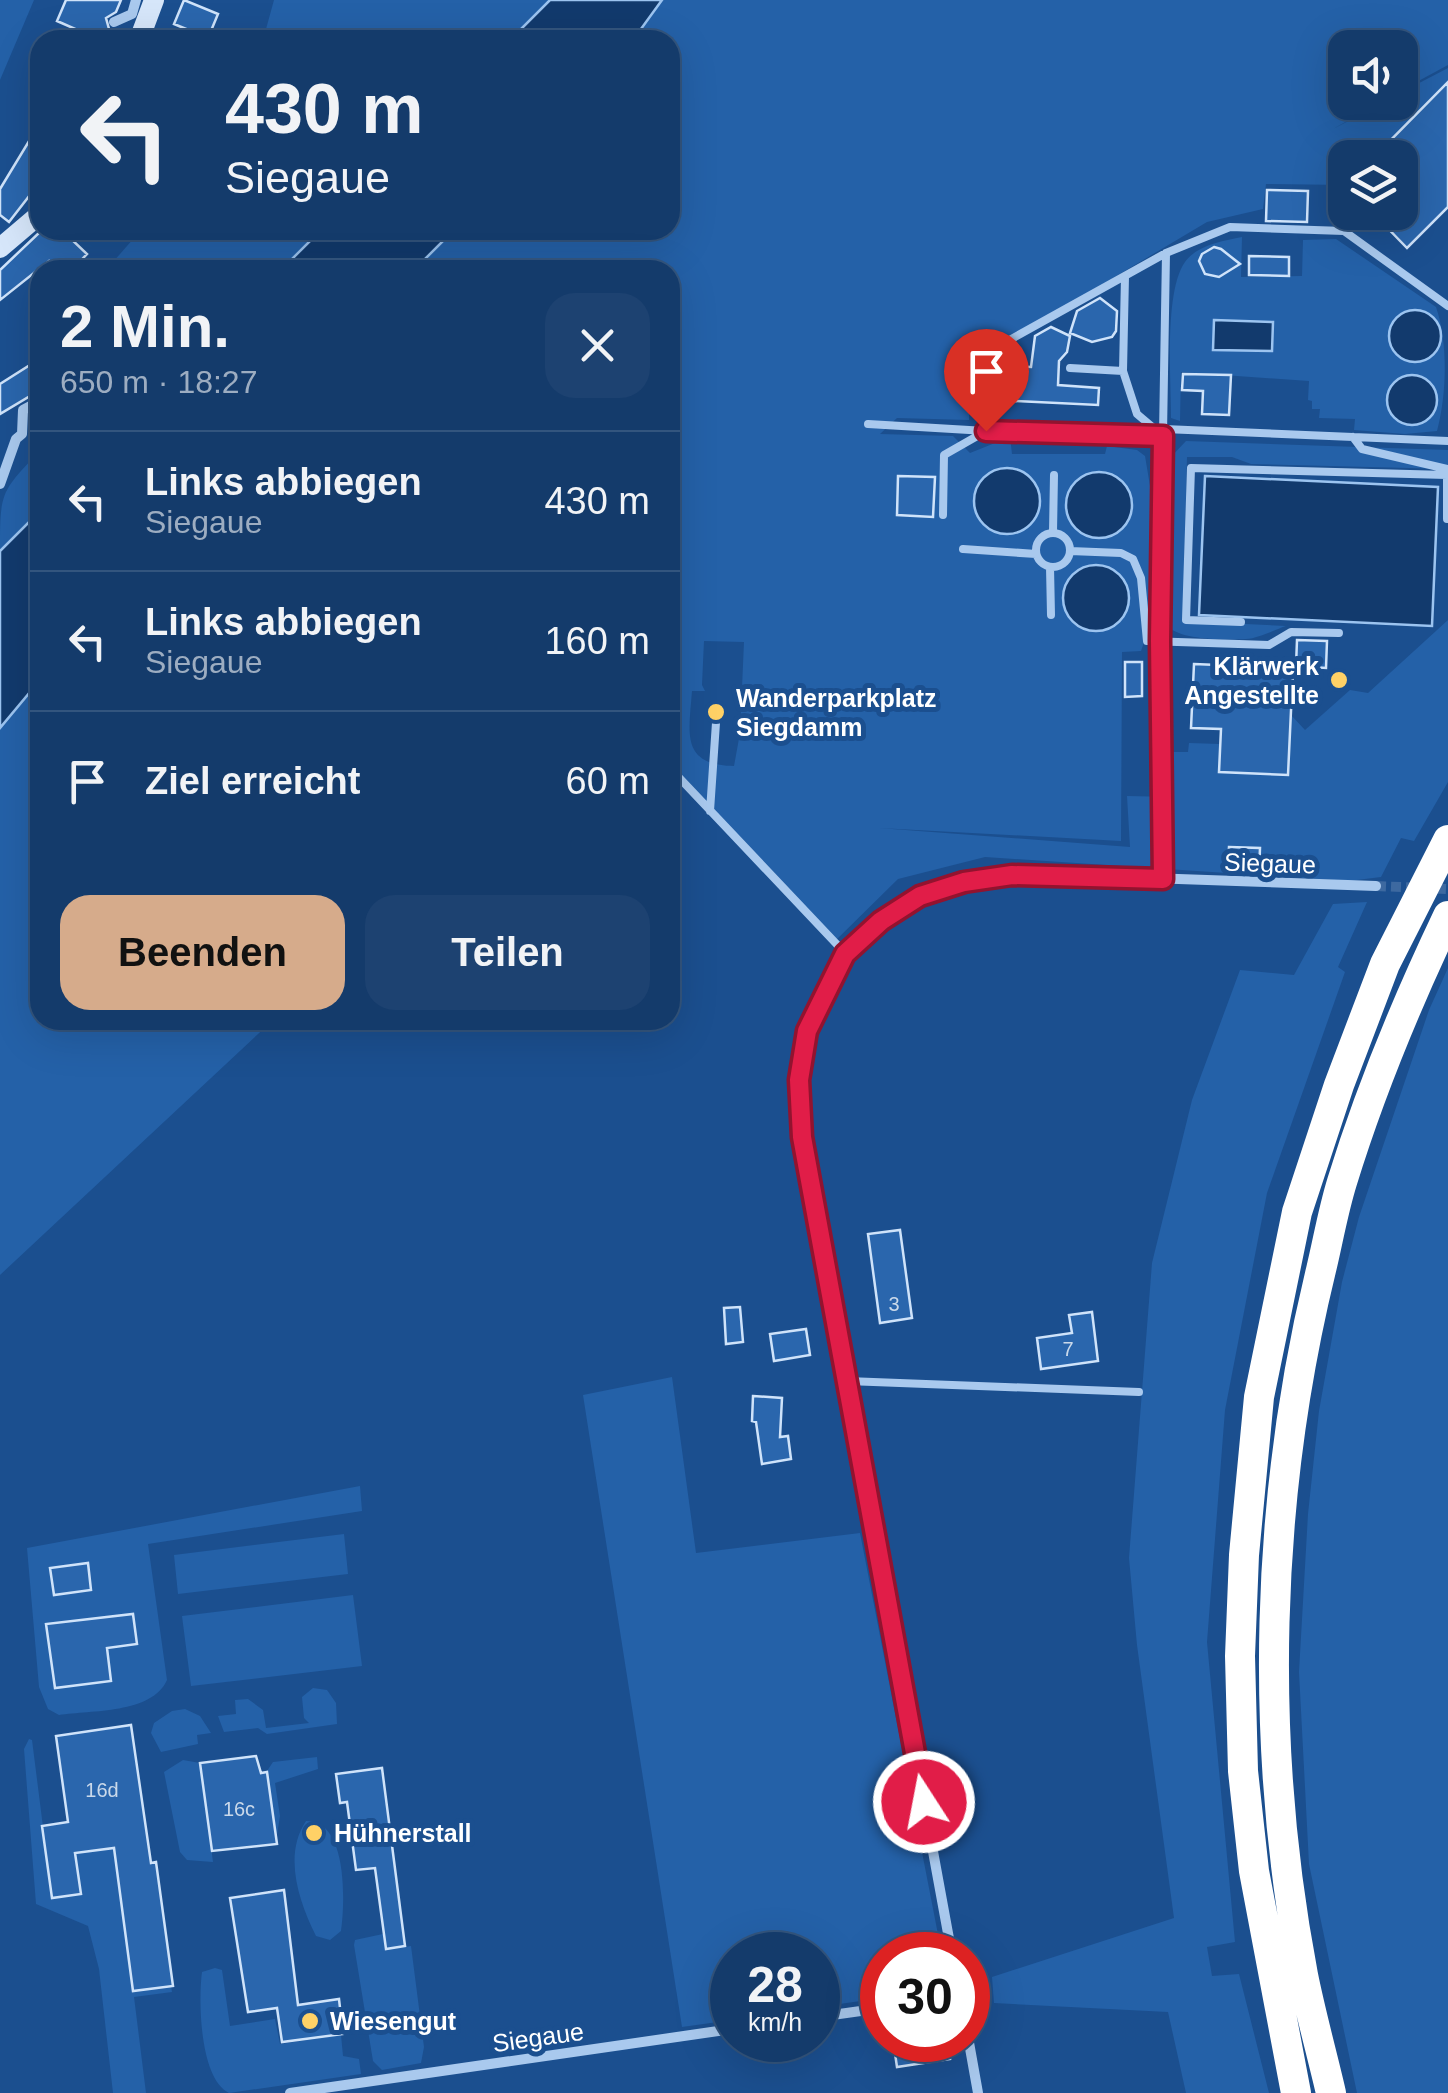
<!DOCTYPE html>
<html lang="de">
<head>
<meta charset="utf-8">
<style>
	body { margin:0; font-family:Arial,sans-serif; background:#1d4271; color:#f1f3f6; height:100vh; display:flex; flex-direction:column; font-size:38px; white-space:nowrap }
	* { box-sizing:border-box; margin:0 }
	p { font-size:32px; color:#9dadc1 }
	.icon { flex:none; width:55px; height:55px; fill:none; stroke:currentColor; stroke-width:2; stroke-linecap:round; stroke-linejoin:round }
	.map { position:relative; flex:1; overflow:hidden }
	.sheet { position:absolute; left:30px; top:260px; width:650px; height:770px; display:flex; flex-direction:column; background:#143b6b; border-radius:30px; box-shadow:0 10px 40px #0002,0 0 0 2px #33557e }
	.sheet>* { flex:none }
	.hud { position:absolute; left:30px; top:30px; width:650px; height:210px; border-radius:30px; box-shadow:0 10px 40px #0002,0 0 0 2px #33557e; background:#143b6b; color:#f1f3f6; overflow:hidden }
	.buttons { position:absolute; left:1328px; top:30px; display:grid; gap:20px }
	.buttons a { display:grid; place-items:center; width:90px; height:90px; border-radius:20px; background:#143b6b; box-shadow:0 10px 40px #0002,0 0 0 2px #33557e; font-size:50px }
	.speed { position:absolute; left:710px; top:1932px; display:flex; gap:20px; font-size:50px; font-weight:700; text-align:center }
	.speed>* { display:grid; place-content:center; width:130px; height:130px; border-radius:50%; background:#143b6b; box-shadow:0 10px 40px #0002,0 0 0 2px #33557e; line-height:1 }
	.speed small { font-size:25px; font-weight:400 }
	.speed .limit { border:15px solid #d22; background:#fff; color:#111 }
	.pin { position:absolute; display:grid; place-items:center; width:85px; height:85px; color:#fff; margin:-102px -42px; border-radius:50% 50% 50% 0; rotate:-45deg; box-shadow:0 0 10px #0007 }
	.pin .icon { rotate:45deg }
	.me { position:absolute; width:110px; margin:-55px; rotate:349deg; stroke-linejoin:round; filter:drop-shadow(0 0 8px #0008) }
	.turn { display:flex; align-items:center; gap:35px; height:210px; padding:0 30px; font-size:45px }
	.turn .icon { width:130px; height:130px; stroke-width:2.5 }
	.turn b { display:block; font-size:70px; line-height:85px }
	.round { display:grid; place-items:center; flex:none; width:105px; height:105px; border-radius:30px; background:#1d4271 }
	.head { display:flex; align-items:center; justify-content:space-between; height:170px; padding:0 30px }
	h1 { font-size:60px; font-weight:700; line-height:75px }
	.action { display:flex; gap:20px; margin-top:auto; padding:20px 30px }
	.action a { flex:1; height:115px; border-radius:30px; background:#d6ab8b; color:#111; font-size:40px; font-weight:700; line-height:115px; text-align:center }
	.action a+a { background:#1d4271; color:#f1f3f6 }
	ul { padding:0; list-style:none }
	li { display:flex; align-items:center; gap:30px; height:140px; padding:0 30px; border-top:2px solid #33557e }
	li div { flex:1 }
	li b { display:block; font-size:38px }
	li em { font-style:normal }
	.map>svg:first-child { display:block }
	.green { fill:#2461a8; fill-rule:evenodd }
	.water { fill:#123a6d; stroke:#9cc4f0; stroke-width:2.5 }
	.building { fill:#2a66ad; stroke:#cfe3fa; stroke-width:2.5 }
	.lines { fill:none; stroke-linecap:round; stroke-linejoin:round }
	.street-tunnel { stroke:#3d69a0; stroke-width:10; stroke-dasharray:10 5; stroke-linecap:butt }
	.lane { stroke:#a9c9ee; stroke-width:8 }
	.street { stroke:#a9c9ee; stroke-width:10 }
	.secondary { stroke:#d6e6fa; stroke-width:20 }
	.highway { stroke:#fff; stroke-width:30 }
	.route-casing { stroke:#92132f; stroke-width:25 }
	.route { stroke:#e11d48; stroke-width:18 }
	.poi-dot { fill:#ffd166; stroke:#1b4f8f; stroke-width:4 }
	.labels { text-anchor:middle; stroke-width:10; stroke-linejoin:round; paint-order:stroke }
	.number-label { font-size:20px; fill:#cad9ea }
	.poi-label { font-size:25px; font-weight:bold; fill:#fff; stroke:#1b4f8f; text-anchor:start }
	.street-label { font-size:25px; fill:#fff; stroke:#1b4f8f }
</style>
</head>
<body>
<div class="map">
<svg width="1448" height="2093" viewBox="0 0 1448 2093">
	<rect width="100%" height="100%" fill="#1b4f8f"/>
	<path class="green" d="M0,0H34L0,80Z
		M274,0H550L510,40H263Z
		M662,0H1448V65L1400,91V48H1345V102L1379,103L1333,129L1383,103L1400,102V93L1448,68V85L1373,157L1345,158V185L1266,184L1263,209L1207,222L970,363L969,420L897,418L880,434L953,436L970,453L1010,437L1012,454H1105L1107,446L1137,450L1145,456L1150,486L1151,622L1141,651L1122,652L1121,841L879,828L1130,847L1127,796L1173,797V752H1188L1189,743L1220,744L1219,772L1291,715L1305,730L1350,690L1368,693L1448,620V782L1414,841L1401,838L1381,877L1349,881L985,857L898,879L834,942L670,766V270H414L454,230H670V40H633ZM704,641L744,642L740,733L734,766C680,765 689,733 692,691H705L702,685Z
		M141,230H321L281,270H106Z
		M1242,237L1241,277L1302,276L1303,240L1336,239L1436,307C1448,342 1447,394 1437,431L1405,434L1354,430L1355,419L1319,418L1320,409H1312V401L1308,400L1309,381L1181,372L1180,421L1171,418C1171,380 1164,291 1185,262C1197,245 1223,241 1242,237Z
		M1186,441L1448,450V469L1251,464L1232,457H1187L1183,621L1286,626C1274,630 1259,638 1246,639C1226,640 1186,640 1171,629L1169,459Z
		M40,451V511L0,551C0,493 0,492 40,451Z
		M40,680V1020H273L0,1275V728Z
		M1367,902L1338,967L1345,972L1267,1193L1225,1410L1207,1642L1235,1942L1207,1947L1212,1976L1239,1974L1269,2093H1186L1168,2012L994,2003L992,1977L1174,1918L1137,1645L1129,1558L1152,1263L1192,1100L1240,970L1294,975L1333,904Z
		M1448,968V2093H1357L1309,1864L1299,1672L1308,1514L1319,1411L1342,1282L1359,1217L1429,1010Z
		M672,1377L696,1553L860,1533L942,1955H882V1998L818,2007V1955H732V2020L682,2027L583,1395Z
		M360,1486L362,1511L148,1544L167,1680C152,1714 91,1710 59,1715L48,1709L39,1687L27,1548Z
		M344,1534L348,1574L178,1594L174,1555Z
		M353,1595L362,1666L191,1686L182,1616Z
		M313,1688L327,1690L336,1703L337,1724L267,1734L258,1728L224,1732L218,1716L236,1714L235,1700L248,1699L263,1710L266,1728L309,1723L304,1718L302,1697Z
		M185,1709L200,1716L211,1733L197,1735L198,1744L161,1752L151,1733L154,1723L172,1711Z
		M29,1739L32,1740L52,1898L80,1894L75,1853L144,1843L133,1991L171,1986L172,1992L134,1997L146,2093H113L99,1969L88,1926L36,1904L24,1749Z
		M317,1757L318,1769L275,1783L280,1816L276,1841L267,1771L273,1762Z
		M183,1760L200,1763L213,1862L187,1860L180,1852L164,1772Z
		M306,1821C348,1820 345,1902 341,1931L330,1940L316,1936C299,1902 283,1855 306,1821Z
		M383,1934L385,1950L411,1946L424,2047L421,2063L382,2070L373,2061L354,1945L355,1940Z
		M215,1968L222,1970L230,2026L275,2019L280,2044L341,2035L343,2056L359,2059L361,2074L229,2093C200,2079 198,2002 202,1972Z"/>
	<path class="water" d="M550,0H662L633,40H510Z
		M321,230H454L414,270H281Z
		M1389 336a26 26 0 1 1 52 0a26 26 0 1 1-52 0Z
		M1214,320L1273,322L1272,351L1213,350Z
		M1387 400a25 25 0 1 1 50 0a25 25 0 1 1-50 0Z
		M974 501a33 33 0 1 1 66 0a33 33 0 1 1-66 0Z
		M1066 505a33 33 0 1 1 66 0a33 33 0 1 1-66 0Z
		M1205,476L1438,487L1432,626L1199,615Z
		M40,511V680L0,728V551Z
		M1063 598a33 33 0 1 1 66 0a33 33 0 1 1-66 0Z"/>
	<path class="building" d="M66,0H121L116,12L106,18L109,29L104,40H84L87,34L57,21Z
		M184,0L218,14L208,38L174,24Z
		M1448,82V207L1407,248L1372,212H1400V158H1373Z
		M40,123V182L9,222L0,215V189Z
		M1267,190L1308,191L1307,222L1266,221Z
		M42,230H77L70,238L87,254L72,270H56L49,261L0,300V270Z
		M1214,247L1221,249L1240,264L1219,277L1205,274L1199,261L1202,254Z
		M1249,256L1289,257V276L1249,275Z
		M1100,298L1117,311L1116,331L1112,337L1092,342L1070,333L1077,311Z
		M1051,327L1070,336L1067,352L1059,361L1058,385L1099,388L1098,405L993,400L996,365L1031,367L1035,336Z
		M30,365L40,380V390L0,414V384Z
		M1183,374L1231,375L1229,415L1202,414L1203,391L1182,390Z
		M898,476L935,477L933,517L897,515Z
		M1297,640L1327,641L1326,668L1296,666Z
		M1125,662H1142V696L1125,697Z
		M1194,664L1293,668L1288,775L1219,772L1221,729L1191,728Z
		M1229,847L1260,848L1259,873L1228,872Z
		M900,1230L912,1318L880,1323L868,1234Z
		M740,1307L743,1342L726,1344L724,1308Z
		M1092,1312L1098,1361L1041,1369L1037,1338L1072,1333L1069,1315Z
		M806,1329L810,1355L774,1361L770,1334Z
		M753,1396L782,1398L780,1437L788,1436L791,1459L762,1464L756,1422L752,1421Z
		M88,1563L91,1590L54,1595L50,1568Z
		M133,1614L137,1644L107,1648L111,1681L55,1688L46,1624Z
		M131,1725L151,1863L156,1862L173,1986L133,1991L114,1848L75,1853L81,1894L52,1898L42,1826L68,1822L56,1736Z
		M256,1756L261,1773L267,1772L277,1844L212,1851L200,1763Z
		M382,1768L405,1946L386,1949L375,1868L356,1870L347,1802L340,1803L336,1774Z
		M284,1890L298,2005L339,1999L343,2034L282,2042L277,2008L248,2012L230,1898Z
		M893,2040H947L950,2059L897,2067Z"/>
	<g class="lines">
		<path class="street-tunnel" d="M1376,886L1448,889"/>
		<path class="lane" d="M1125,276L1123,371L1137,414L1163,436
			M988,352L1166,253L1230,227L1344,231L1448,306
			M1070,368L1123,371
			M868,424L986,431
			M1164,429L1448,441
			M1163,434L1166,253
			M1353,437L1362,449L1447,469V519
			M943,515L944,455L986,431L1163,436L1160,641L1163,879
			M1053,532L1054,475
			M1036 550a17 17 0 1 1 34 0a17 17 0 1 1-34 0Z
			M963,549L1036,554
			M1070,551L1121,553L1133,559L1141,578L1147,641L1269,645L1291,632L1339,633
			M1050,567L1051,615
			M1241,622L1186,620L1191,468L1447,475
			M670,768L845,953
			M710,811L717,708
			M847,1381L1139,1392"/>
		<path class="street" d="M114,22L132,14L136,0
			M0,484L16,439L22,434L23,410L40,401
			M952,1955L802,1137C800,1102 796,1063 808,1030C814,1012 834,967 845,953C870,920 923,892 963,882C995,874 1029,875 1063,875L1376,886
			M818,2017L882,2008
			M968,2037L978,2093
			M290,2093L732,2029"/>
		<path class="secondary" d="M139,40L154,0
			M0,248L40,214"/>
		<path class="highway" d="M1296,2093L1254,1871L1243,1771L1240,1656L1244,1555L1259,1397L1297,1212L1339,1085L1385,964L1448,840
			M1331,2093C1322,2054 1311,2015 1303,1975C1259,1744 1265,1499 1321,1270C1328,1241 1333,1211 1342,1182C1370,1091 1407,1002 1448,916"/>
	</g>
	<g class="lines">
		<g class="route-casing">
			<path id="route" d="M924,1802L802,1137L799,1080L807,1031L845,954L881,921L920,896L964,882L1012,875L1163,879L1160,641L1163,436L986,431"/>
		</g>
		<use href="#route" class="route"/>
	</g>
	<g class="poi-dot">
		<circle cx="1339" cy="680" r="10"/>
		<circle cx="716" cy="712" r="10"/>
		<circle cx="314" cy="1833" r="10"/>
		<circle cx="310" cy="2021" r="10"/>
	</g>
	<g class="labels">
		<g class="number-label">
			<text x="894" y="1311">3</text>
			<text x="1068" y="1356">7</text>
			<text x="102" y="1797">16d</text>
			<text x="239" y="1816">16c</text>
		</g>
		<g class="poi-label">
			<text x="1319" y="675" text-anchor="end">Klärwerk<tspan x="1319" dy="29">Angestellte</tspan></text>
			<text x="736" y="707">Wanderparkplatz<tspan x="736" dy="29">Siegdamm</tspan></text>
			<text x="334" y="1842">Hühnerstall</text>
			<text x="330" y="2030">Wiesengut</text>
		</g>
		<g class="street-label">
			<text transform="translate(1270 863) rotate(2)" y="9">Siegaue</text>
			<text transform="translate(538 2037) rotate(-8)" y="9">Siegaue</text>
		</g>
	</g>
</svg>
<div class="buttons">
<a><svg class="icon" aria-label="sound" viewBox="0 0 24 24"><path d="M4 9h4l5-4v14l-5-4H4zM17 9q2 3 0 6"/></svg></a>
<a><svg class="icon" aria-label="layers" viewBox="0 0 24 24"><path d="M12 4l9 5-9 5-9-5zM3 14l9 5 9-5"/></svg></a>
</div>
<div class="speed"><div>28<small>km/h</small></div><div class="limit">30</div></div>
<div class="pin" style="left:986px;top:431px;background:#d93025"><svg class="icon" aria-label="arrive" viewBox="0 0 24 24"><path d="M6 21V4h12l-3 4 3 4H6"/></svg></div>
<svg class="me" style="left:924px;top:1802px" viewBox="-20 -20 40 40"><circle r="17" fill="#e11d48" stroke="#fff" stroke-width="3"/><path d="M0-11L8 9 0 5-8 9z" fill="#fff"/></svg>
<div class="hud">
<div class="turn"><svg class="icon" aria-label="left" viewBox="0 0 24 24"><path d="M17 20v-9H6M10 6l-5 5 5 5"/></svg><div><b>430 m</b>Siegaue</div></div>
</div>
<section class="sheet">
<div class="head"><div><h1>2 Min.</h1><p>650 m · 18:27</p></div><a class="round"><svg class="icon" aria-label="close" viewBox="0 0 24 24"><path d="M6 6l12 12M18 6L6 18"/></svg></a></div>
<ul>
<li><svg class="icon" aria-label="left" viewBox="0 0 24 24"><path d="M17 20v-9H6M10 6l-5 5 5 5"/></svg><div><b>Links abbiegen</b><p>Siegaue</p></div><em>430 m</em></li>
<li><svg class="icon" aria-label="left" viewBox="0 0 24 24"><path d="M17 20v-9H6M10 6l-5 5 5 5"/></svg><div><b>Links abbiegen</b><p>Siegaue</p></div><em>160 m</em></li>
<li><svg class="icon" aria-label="arrive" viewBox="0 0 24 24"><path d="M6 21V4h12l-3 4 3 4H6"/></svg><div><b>Ziel erreicht</b></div><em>60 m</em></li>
</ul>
<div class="action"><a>Beenden</a><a>Teilen</a></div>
</section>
</div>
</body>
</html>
